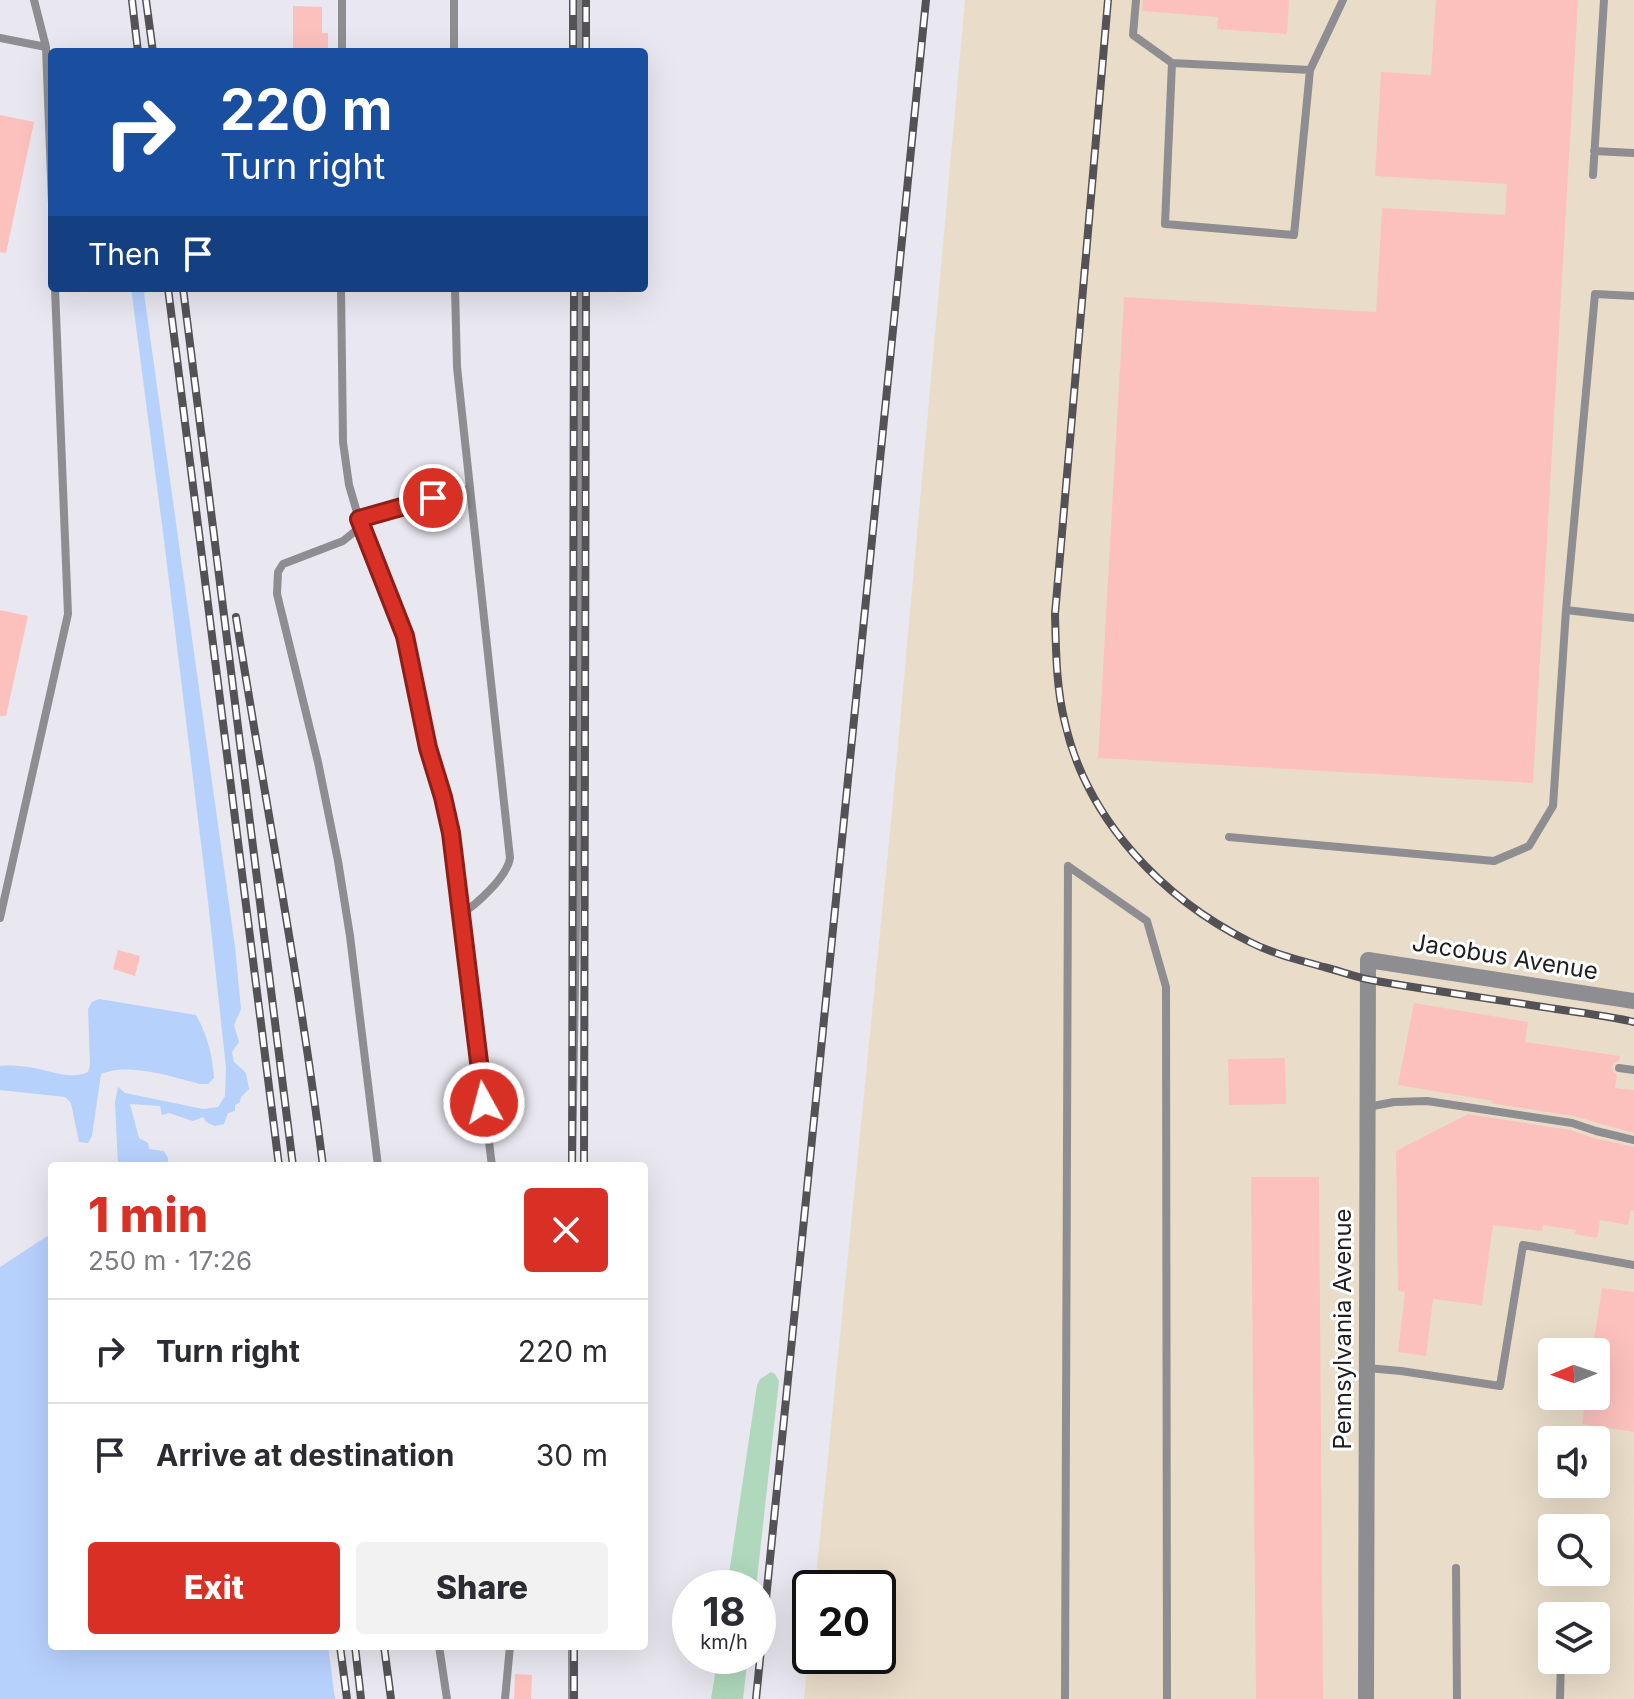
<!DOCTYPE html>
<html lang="en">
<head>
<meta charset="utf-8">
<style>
	body { margin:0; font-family:Inter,sans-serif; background:#f2f2f3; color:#2b2b33; height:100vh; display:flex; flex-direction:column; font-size:30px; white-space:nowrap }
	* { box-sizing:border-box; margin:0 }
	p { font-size:26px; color:#7c7c81 }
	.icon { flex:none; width:44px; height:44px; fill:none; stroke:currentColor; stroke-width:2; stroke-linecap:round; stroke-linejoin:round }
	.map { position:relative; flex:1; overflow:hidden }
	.drawer { position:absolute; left:48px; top:1162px; width:600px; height:488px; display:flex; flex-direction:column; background:#fff; border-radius:8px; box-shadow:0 8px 32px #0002 }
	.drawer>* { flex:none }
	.hud { position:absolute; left:48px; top:48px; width:600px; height:244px; border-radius:8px; box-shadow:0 8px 32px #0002; background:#1a4fa0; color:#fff; overflow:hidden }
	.needle { width:52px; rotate:268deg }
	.tools { position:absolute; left:1538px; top:1338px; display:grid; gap:16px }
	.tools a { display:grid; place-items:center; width:72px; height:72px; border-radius:8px; background:#fff; box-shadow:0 8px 32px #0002; font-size:40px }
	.speed { position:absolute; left:672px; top:1570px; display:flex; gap:16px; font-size:40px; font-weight:700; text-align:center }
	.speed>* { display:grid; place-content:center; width:104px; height:104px; border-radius:50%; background:#fff; box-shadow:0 8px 32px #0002; line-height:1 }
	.speed small { font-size:20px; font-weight:400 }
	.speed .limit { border:4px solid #111; border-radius:12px; background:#fff; color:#111 }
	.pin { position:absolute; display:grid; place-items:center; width:68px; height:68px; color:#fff; margin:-34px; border:4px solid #fff; border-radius:50%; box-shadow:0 2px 8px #0007 }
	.me { position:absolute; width:88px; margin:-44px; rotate:353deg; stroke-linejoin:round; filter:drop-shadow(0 0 6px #0008) }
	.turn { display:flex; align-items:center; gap:28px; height:168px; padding:0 40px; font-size:36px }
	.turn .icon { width:104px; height:104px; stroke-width:2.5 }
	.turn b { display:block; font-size:56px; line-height:68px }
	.then { display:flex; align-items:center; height:76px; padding:0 40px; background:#0003; gap:16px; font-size:30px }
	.round { display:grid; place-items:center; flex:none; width:84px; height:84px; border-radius:8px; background:#f2f2f3 }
	.summary { display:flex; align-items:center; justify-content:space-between; height:136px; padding:0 40px }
	h1 { font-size:48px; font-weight:800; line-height:60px; color:#d93025 }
	.action { display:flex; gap:16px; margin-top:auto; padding:16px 40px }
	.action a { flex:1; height:92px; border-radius:8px; background:#d93025; color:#fff; font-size:32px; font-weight:800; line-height:92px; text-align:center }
	.action a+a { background:#f2f2f3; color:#2b2b33 }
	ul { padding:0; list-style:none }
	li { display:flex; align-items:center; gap:24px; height:104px; padding:0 40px; border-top:2px solid #e1e1e2 }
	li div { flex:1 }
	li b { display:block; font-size:30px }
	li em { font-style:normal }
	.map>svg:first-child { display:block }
	.industrial { fill:#e9ddc9; fill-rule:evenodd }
	.green { fill:#afd8bc }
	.water { fill:#b7d1fd }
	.building { fill:#fcc1bd }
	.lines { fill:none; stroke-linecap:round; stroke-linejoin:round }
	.service { stroke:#8e8d91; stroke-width:8 }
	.minor { stroke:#8e8d91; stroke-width:16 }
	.rail-casing { stroke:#545257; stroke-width:8 }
	.rail { stroke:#fff; stroke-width:5; stroke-dasharray:15; stroke-linecap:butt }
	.route-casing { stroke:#8d1f18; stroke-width:20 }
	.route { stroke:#d93025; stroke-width:14 }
	.labels { text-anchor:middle; stroke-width:6; stroke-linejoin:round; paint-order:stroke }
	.street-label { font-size:24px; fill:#1f1e21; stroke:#fff }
</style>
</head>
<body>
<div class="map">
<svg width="1634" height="1699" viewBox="0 0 1634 1699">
	<rect width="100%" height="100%" fill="#e9e7ef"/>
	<path class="industrial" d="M965,0H1634V1699H804L810,1640V1656H878V1588H815L892,812ZM1552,1352H1596V1396H1552ZM1552,1440H1596V1484H1552ZM1552,1528H1596V1572H1552ZM1552,1616H1596V1660H1552Z"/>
	<path class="green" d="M771,1372L775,1374L779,1381L756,1588H727L757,1385L760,1379Z
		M718,1656H748L743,1699H711Z"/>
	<path class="water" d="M131,288H154L144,293L235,947L241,1009L234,1025L239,1042L232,1052L234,1062L246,1073L249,1089L241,1097L240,1102L235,1105V1111L228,1113L224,1124L215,1126L206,1122L203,1117L193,1121L169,1113L162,1115L160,1106L130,1104L139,1138L148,1143L149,1149L164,1151L168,1158V1166H118L115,1102L118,1087L125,1093L203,1109L218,1107L225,1096L226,1068L208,901L164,540Z
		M99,999L196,1015C207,1034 213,1057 214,1078L208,1084H200C173,1077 128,1062 101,1074L92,1136L88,1143L79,1142L71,1103L65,1097L0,1090V1066C12,1065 23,1066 34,1068C51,1071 72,1080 88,1072L90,1065L88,1009L92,1002Z
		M52,1233V1646H328L335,1699H0V1267Z"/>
	<path class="building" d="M1143,0H1289L1287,34L1217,29L1218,17L1142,11Z
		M1436,0H1578L1533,783L1098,758L1124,297L1376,312L1382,208L1505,215L1507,184L1375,176L1381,72L1431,75Z
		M293,6L322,7V33H328V52H293Z
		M0,115L34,122L6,253L0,252Z
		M0,610L28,616L6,716H0Z
		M118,950L140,956L135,976L113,969Z
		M1414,1003L1528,1022L1525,1042L1620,1056L1619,1061L1614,1063L1612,1066L1613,1071L1617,1075L1615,1088L1634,1090V1133L1573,1116L1490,1103L1494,1101L1398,1085Z
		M1285,1058L1286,1104L1229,1105L1228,1059Z
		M1468,1114L1570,1130L1594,1138L1634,1147V1211L1631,1210L1628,1225L1600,1220L1597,1238L1575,1234L1576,1230L1543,1225L1542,1231L1493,1225L1482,1305L1433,1299L1426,1356L1398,1352L1405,1292L1398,1291L1396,1151Z
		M1251,1177H1319L1323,1699H1256Z
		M1602,1288L1634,1292V1432L1582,1424L1586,1396H1596V1352H1592Z
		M515,1674L532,1675L531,1699H514Z"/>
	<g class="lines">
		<path class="service" d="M34,0L46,47
			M342,0V52
			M1136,0L1133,35L1172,63
			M0,38L46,47L52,203
			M454,52V0
			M578,52V0
			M1310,70L1172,63L1165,224L1294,235L1310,70L1343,0
			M1594,151L1634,153
			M1593,175L1604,0
			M341,288L343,442L349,485L359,519V528L343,541L283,564L278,572L277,594L318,762L338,861L350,936L378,1166
			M455,288L457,367L470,488L359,519L405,636L428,748L443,797L451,833L461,914C476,905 507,877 510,858L470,488
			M1566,610L1634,618
			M1229,837L1494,861L1529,846L1553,806L1566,610L1595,294L1634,296
			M1068,866L1147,921L1166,987L1167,1699
			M461,914L492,1166
			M0,918L68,614L55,288
			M1619,1068L1634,1070
			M1368,1107L1394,1102L1427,1101L1572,1123L1596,1131L1634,1140
			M572,1166L577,862L578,288
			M1367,1368L1401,1371L1500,1386L1523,1245L1634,1265
			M1456,1568L1457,1699
			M439,1646L447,1699
			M572,1646V1699
			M505,1699L510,1646
			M1065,1699L1068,866
			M1560,1699L1561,1660"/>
		<path class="minor" d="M1366,1699L1368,960L1634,1001"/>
		<g class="rail-casing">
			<path id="rail" d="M132,0L138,52
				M146,0L153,52
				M573,0V52
				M1108,0L1055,614C1056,650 1056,687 1065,723C1087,820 1163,899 1250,942C1273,954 1299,960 1324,967C1340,971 1355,977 1371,980C1432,991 1495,999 1556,1009C1582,1013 1609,1016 1634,1022
				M586,52V0
				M168,288L279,1166
				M183,288L293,1166
				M236,617C265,800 300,982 323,1166
				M572,1166L574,288
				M584,1166L586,288
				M340,1646L347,1699
				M355,1646L361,1699
				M384,1646L391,1699
				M574,1646V1699
				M756,1699L926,0"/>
		</g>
		<use href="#rail" class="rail"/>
	</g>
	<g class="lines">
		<g class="route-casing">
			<path id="route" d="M433,498L359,519L405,636L428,748L443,797L451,833L484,1103"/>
		</g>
		<use href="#route" class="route"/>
	</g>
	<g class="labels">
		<g class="street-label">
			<text transform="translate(1505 957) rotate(9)" y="8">Jacobus Avenue</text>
			<text transform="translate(1343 1329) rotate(-90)" y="8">Pennsylvania Avenue</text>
		</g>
	</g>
</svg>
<div class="tools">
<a><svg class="needle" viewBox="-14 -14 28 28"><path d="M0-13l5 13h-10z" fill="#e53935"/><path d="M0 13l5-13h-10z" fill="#7c7c81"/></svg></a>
<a><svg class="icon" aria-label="sound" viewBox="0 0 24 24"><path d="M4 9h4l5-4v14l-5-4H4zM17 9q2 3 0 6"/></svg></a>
<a><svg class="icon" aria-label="search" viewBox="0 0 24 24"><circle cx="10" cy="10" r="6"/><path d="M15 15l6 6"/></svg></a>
<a><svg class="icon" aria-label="layers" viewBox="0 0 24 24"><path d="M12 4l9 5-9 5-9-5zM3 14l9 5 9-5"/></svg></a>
</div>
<div class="speed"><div>18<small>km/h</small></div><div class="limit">20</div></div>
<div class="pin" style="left:433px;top:498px;background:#d93025"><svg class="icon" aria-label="arrive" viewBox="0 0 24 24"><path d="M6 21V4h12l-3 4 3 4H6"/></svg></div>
<svg class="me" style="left:484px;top:1103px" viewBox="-20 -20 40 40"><circle r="17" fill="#d93025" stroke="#fff" stroke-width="3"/><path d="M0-11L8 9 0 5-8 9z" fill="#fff"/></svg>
<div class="hud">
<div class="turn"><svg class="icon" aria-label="right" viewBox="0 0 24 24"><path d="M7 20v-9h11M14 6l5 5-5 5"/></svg><div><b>220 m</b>Turn right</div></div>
<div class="then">Then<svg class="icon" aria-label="arrive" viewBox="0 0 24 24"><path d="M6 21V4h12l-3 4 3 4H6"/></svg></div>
</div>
<section class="drawer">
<div class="summary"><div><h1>1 min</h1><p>250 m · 17:26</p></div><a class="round" style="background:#d93025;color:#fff"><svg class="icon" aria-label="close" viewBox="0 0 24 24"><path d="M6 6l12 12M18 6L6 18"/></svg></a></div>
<ul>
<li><svg class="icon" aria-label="right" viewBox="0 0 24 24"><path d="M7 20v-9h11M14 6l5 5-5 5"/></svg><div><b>Turn right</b></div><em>220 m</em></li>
<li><svg class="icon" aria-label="arrive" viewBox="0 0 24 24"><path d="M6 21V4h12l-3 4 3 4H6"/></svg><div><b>Arrive at destination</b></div><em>30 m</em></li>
</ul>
<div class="action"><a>Exit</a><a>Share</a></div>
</section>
</div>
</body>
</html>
